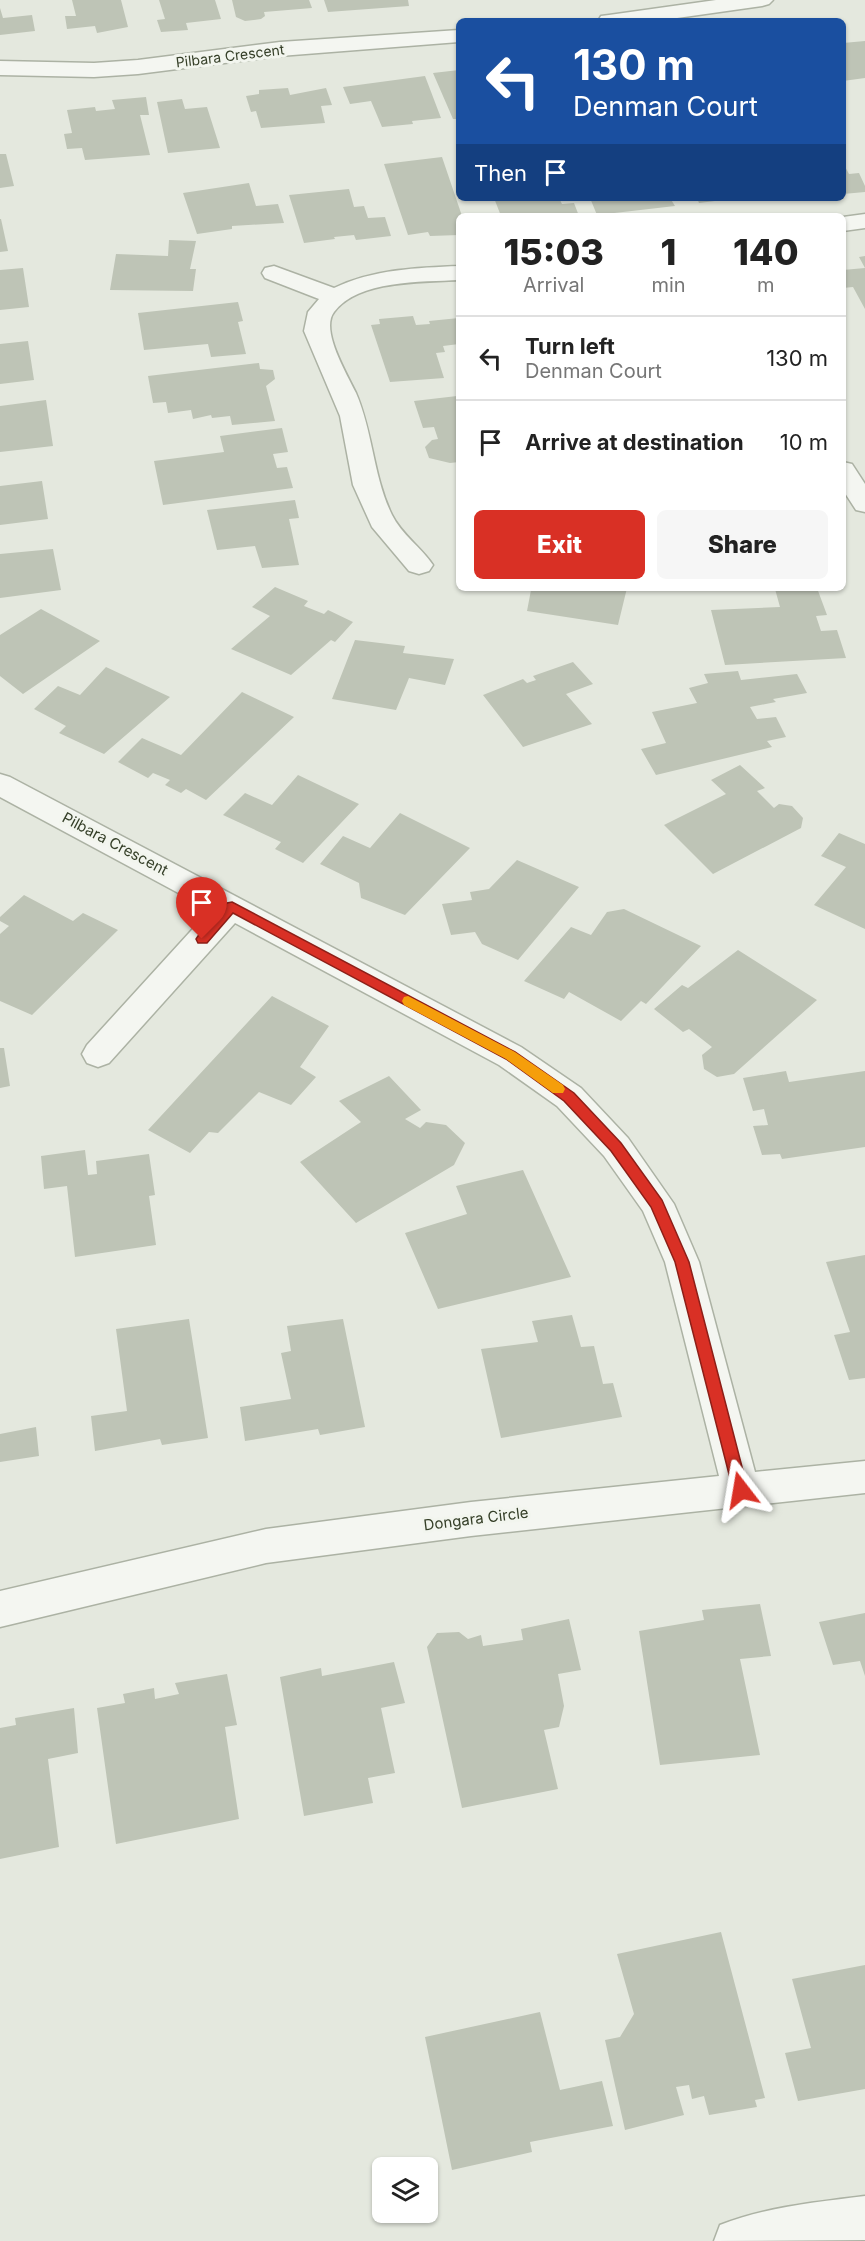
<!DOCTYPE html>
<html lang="en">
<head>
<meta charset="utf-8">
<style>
	body { margin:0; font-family:Inter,sans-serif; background:#f6f6f6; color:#222; height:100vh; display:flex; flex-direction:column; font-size:22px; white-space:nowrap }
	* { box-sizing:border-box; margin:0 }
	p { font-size:20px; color:#767676 }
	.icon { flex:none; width:33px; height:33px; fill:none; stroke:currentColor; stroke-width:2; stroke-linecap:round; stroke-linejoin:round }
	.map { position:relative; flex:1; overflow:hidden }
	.drawer { position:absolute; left:456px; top:213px; width:390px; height:378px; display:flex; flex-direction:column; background:#fff; border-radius:9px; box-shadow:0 2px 4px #0004 }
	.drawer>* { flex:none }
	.guide { position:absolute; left:456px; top:18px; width:390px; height:183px; border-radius:9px; box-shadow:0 2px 4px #0004; background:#1a4fa0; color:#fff; overflow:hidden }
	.fabs { position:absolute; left:372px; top:2157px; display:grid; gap:12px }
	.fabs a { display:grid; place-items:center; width:66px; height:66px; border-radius:9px; background:#fff; box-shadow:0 2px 4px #0004; font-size:30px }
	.pin { position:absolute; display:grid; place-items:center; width:51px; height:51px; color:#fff; margin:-62px -26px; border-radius:50% 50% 50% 0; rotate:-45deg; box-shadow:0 0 6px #0007 }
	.pin .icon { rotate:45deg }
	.me { position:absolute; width:66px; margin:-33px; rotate:346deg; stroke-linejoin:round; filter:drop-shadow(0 0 4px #0008) }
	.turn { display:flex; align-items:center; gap:21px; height:126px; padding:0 18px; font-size:27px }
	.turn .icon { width:78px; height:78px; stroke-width:2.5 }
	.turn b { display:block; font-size:42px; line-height:51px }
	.then { display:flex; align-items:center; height:57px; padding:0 18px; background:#0003; gap:12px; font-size:22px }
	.eta { display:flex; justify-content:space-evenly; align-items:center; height:102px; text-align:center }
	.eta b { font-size:36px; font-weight:800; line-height:42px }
	.action { display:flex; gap:12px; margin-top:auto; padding:12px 18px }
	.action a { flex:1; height:69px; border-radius:9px; background:#d93025; color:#fff; font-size:24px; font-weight:800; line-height:69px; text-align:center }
	.action a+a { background:#f6f6f6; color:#222 }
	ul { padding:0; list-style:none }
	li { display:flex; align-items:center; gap:18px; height:84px; padding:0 18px; border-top:2px solid #e0e0e0 }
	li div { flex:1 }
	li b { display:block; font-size:22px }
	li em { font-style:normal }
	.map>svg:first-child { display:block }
	.building { fill:#bec4b6 }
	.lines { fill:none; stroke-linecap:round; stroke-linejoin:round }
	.minor-casing { stroke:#acb2a4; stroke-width:3 }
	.minor { fill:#f4f6f1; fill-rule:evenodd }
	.route { fill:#d93025; stroke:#8d1f18; stroke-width:1.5 }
	.slow { fill:#f59e0b }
	.labels { text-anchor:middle; stroke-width:6; stroke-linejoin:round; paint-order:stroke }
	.far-street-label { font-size:14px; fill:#353f28; stroke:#f2f5ee }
	.street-label { font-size:15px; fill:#353f28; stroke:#f2f5ee }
</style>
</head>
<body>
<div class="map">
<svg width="865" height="2241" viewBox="0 0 865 2241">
	<rect width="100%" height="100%" fill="#e4e8de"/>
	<path class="building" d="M72,0H121L128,27L97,33L95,26L67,29L65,16H76Z
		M159,0H215L221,19L186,23L188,30L161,32L157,20L165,19Z
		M232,0H309L312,8L264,12L265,16L261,19L245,21L236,17Z
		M324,0H408L409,6L328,12Z
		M0,8L3,18L32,15L35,31L0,35Z
		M865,41V78L843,81V43Z
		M459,70V119H453L433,73Z
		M425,76L441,118L412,121L413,124L382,127L371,101L350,104L343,87Z
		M288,88L290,95L326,88L332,105L321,106L325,123L261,128L256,111L251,112L246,96L259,94V90Z
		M146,97L149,115H140L150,155L85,160L82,148L67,149L64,134L72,133L67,110L95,107L96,111L115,109L112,100Z
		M182,99L185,109L207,107L220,148L168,153L157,102Z
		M0,154H6L14,186L0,188Z
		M442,157L462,216H459V235L430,236L428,232L408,235L384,164Z
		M843,163L849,174L859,173L865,186V192L843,194Z
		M249,183L256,206L278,204L284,223L232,226V229L197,234L183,193Z
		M349,189L354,207L364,206L368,218L385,217L391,236L356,240L354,235L334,237L335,239L304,243L289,195Z
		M494,198H559L562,204L574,203L579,216H501Z
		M590,198H670L675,206L597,215Z
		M697,198H731V199L699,203Z
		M0,219H1L8,251L0,252Z
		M169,240L196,241L190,269H196L193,291L110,290L116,254L168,256Z
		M865,256V309L853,287L843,288V270L865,268L859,257Z
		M23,268L29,307L0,310V270Z
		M238,302L243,321L238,322L246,354L211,357L208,344L144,350L138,313Z
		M413,316L416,325L430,324L429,321L459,318V344L443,346L445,352L436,353L444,378L390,382L371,325L380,324L379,319Z
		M28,341L34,380L0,384V344Z
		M259,363L260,369L273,370L275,379L266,386L275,421L232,425L230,416L212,418L211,415L193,419L191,410L168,413L166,402L153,403L148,376Z
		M457,396L459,403V462L450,463L429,458L425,447L432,440L438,439L434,427L423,428L414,401Z
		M46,400L53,446L0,452V406Z
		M282,428L288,452L273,454L277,468L287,467L293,488L163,505L154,461L224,452L220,436Z
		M42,481L48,519L0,525V486Z
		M295,500L299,518L289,519L299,565L262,568L255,546L217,550L207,510Z
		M53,549L61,590L0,598V554Z
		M275,587L308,601L304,606L324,614L328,610L353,622L335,642L331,640L291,675L231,649L270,616L252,607Z
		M540,588H627L618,625L527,611L531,590L539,591Z
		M817,588L827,615L816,616L821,631L837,630L846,658L725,665L711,610L780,607L775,589Z
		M41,609L100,641L23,694L0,676V635Z
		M355,640L405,646L403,653L454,659L445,685L409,678L396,710L332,699Z
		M573,662L593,684L566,694L592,724L523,747L483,695L523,679L527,683L536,680L533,676Z
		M106,667L170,697L104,754L59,733L66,726L34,709L58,686L80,695Z
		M738,671L741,680L797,674L807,693L773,699L776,702L750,707L757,719L776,717L786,737L767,741L772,747L656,775L641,749L666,743L652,712L697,703L689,688L708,683L704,674Z
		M242,692L294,717L206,800L186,789L181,793L165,785L170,780L153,773L148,778L118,762L142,738L181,755Z
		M740,765L765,788L757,791L774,808L779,804L792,806L803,818L801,828L713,874L664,825L726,794L711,780Z
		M298,775L359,804L303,863L275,849L281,842L223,815L245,793L272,805Z
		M400,813L470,848L405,915L361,898L359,883L320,864L343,836L370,848Z
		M839,833L865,844V929L814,905L846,867L821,856Z
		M517,860L579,887L518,960L482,944L475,932L451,935L442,904L472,900L470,892L489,889Z
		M24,895L73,921L83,913L118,930L32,1015L0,1001V934L9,926L0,921V917Z
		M624,909L701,946L646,1004L641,1001L621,1021L569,992L564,999L524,981L571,927L591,935L607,912Z
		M738,950L817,1000L734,1074L717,1077L704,1069L702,1055L712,1047L689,1029L683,1032L654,1009L682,985L688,988Z
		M272,996L329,1026L300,1067L316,1077L291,1105L259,1092L218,1133L209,1132L190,1153L148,1130Z
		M0,1048H4L10,1086L0,1088Z
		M786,1071L789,1082L865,1071V1147L782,1159L780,1154L762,1155L753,1126L768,1125L764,1109L753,1111L743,1078Z
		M389,1076L421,1110L405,1119L420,1128L426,1122L446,1125L465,1143L454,1165L356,1223L300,1162L361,1122L339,1101Z
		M85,1150L88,1175L97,1174L96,1161L149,1154L155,1195L149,1196L156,1245L75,1257L67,1186L44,1189L41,1156Z
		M523,1170L571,1277L438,1309L405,1233L467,1214L456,1186Z
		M865,1255V1378L849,1380L834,1335L850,1332L826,1262Z
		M572,1315L581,1347L594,1346L603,1384L613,1383L622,1417L501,1438L481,1349L538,1342L532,1321Z
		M189,1319L208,1438L162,1445L160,1439L95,1451L91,1416L127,1411L116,1329Z
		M343,1319L365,1427L320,1435L318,1429L245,1441L240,1407L291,1399L281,1353L291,1351L287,1326Z
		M36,1427L39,1456L0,1462V1434Z
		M760,1604L771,1656L740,1659L760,1755L660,1765L639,1631L704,1620L702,1610Z
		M865,1613V1676L860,1661L833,1665L819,1622Z
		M569,1619L581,1670L558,1674L564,1706L559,1727L544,1730L558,1789L462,1808L427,1647L437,1633L459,1632L468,1639L481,1635L483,1646L523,1640L521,1629Z
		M394,1662L405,1703L381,1708L395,1773L368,1778L373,1803L304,1816L280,1677L321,1668L322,1676Z
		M227,1674L237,1725L225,1727L239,1819L116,1844L97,1708L125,1703L123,1694L154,1688L155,1699L179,1694L175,1683Z
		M74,1708L78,1753L48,1759L59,1847L0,1859V1728L16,1725L15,1718Z
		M721,1932L765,2098L755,2100L757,2107L709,2115L704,2096L692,2099L689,2085L676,2087L684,2115L625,2130L605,2040L620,2037L634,2014L617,1954Z
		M865,1965V2089L798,2101L785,2053L811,2048L792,1979Z
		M540,2012L560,2090L602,2081L613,2126L530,2142L532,2152L452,2170L425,2037Z"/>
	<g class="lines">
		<g class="minor-casing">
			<path id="minor" d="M716,0H773L769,4L762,6L656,21H598L601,16L609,15Z
				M459,30V42L280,56L138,74L94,77L0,75V61L94,63L138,60L280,42Z
				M865,214V228L843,231V217Z
				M274,266L334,288C374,269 416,268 459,266V280C422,282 358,280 334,312C320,330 347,374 356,393C373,432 373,476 392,515C401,534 421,547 433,565L429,571L419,574L409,571L372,527L353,485L340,416L304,331L308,312L319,299L265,278L262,273L265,268Z
				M843,462L852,464L865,484V512L856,510L843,490Z
				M0,774L10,777L521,1047L581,1088L628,1138L674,1204L699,1262L755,1472L865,1461V1493L471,1536L266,1563L0,1627V1591L266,1529L471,1502L719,1476L665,1262L643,1211L604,1156L557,1106L499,1065L235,923L109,1063L98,1067L87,1063L82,1054L87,1045L210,910L0,797Z
				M865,2196V2240L714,2241L720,2225C765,2207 817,2202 865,2196Z"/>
		</g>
		<use href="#minor" class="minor"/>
	</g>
	<path class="route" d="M232,902L515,1052L574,1093L621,1143L662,1200L689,1262L748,1490L746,1495L741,1497L735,1495L733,1490L675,1262L651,1207L611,1151L564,1101L506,1059L233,913L207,943H198L196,939L198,936L227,903Z"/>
	<path class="slow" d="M408,996L515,1052L563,1085L565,1089L563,1093H553L506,1059L404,1005L402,1001L404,997Z"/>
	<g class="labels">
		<g class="far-street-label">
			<text transform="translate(230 56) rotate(-7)" y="5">Pilbara Crescent</text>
		</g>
		<g class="street-label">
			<text transform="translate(115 844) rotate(28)" y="5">Pilbara Crescent</text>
			<text transform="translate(476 1519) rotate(-7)" y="5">Dongara Circle</text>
		</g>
	</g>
</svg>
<div class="fabs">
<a><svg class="icon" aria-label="layers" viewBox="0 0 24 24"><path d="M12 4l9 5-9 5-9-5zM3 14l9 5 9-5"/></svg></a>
</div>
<div class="pin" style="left:202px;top:939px;background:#d93025"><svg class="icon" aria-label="arrive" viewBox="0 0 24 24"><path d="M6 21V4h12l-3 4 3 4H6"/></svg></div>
<svg class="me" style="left:741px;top:1490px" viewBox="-20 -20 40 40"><path d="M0-17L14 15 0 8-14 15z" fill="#d93025" stroke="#fff" stroke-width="4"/></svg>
<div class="guide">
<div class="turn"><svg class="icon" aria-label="left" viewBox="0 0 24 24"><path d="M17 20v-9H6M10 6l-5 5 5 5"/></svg><div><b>130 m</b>Denman Court</div></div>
<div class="then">Then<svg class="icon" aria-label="arrive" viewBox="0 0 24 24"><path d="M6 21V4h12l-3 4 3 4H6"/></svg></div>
</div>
<section class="drawer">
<div class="eta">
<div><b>15:03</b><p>Arrival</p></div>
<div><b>1</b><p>min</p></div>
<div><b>140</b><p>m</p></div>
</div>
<ul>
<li><svg class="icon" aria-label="left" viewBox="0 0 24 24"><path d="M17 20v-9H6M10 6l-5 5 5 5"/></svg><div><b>Turn left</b><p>Denman Court</p></div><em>130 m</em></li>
<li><svg class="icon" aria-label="arrive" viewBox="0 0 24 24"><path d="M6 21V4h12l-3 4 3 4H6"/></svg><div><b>Arrive at destination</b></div><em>10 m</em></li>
</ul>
<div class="action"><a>Exit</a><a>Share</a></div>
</section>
</div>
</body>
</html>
